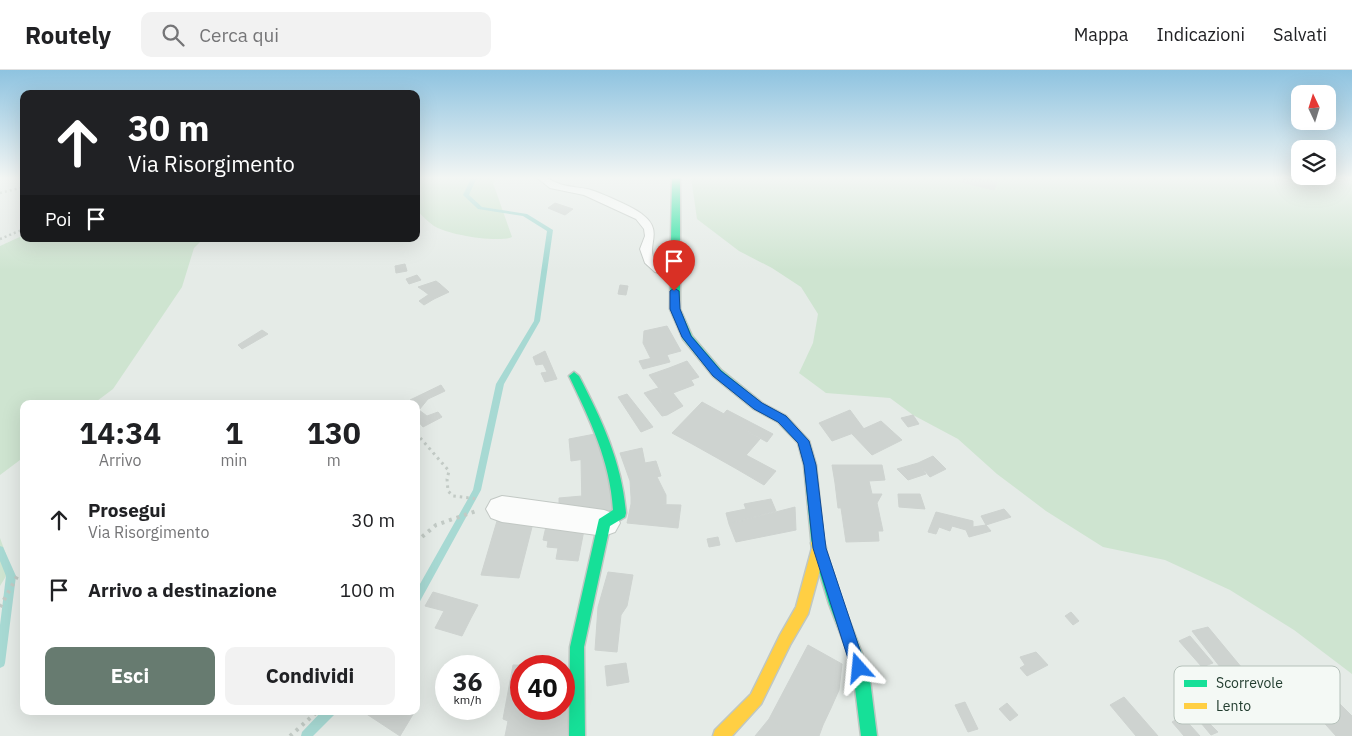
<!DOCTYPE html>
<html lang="it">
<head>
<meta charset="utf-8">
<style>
	body { margin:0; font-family:"IBM Plex Sans",sans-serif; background:#f2f2f2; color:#202124; height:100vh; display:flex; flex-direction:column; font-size:19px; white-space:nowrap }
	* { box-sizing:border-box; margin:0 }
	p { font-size:16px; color:#757577 }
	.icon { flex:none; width:28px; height:28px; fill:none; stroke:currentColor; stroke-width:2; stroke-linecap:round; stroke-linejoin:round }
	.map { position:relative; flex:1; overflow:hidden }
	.drawer { position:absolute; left:20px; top:330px; width:400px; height:315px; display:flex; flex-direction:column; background:#fff; border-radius:10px; box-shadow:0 5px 20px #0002 }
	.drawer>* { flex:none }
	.hud { position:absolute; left:20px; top:20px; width:400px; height:152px; border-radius:10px; box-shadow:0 5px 20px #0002; background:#202124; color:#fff; overflow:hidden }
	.needle { width:32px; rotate:356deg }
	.controls { position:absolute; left:1291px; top:15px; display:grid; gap:10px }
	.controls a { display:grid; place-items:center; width:45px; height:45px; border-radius:10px; background:#fff; box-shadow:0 5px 20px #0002; font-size:25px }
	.speed { position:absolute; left:435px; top:585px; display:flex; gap:10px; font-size:25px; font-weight:700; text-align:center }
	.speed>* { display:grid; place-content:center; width:65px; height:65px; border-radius:50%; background:#fff; box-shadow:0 5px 20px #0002; line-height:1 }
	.speed small { font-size:12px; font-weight:400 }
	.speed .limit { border:8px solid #d22; background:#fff; color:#111 }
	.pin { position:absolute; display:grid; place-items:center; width:42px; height:42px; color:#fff; margin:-51px -21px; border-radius:50% 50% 50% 0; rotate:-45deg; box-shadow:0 0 5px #0007 }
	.pin .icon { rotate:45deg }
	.me { position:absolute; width:55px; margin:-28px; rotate:342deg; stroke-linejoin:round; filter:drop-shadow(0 0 4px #0008) }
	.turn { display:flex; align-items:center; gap:18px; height:105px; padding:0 25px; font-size:22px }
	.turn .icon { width:65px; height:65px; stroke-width:2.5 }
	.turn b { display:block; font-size:35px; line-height:42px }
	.then { display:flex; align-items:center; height:48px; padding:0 25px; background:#0003; gap:10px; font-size:19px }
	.eta { display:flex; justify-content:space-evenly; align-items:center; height:85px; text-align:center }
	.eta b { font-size:30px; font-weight:700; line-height:35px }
	.action { display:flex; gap:10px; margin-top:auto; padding:10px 25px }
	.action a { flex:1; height:58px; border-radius:10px; background:#677b70; color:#fff; font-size:20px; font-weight:700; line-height:58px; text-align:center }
	.action a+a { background:#f2f2f2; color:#202124 }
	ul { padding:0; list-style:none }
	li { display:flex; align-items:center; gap:15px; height:70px; padding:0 25px }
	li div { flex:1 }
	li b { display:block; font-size:19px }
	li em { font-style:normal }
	header { display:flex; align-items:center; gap:30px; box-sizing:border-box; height:70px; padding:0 25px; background:#fff; border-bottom:1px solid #e0e0e0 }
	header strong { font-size:24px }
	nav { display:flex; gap:28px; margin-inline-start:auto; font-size:18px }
	.search { width:350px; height:45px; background:#f2f2f2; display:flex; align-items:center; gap:12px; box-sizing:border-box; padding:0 18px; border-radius:10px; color:#757577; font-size:19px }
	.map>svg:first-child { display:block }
	.green { fill:#cee4d0 }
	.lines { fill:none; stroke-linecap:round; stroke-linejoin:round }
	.stream { fill:#a7d9d3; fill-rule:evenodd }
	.building { fill:#ced3d0; stroke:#ced3d0 }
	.lane-casing { stroke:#c2c8c4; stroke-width:2 }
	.street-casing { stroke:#c2c8c4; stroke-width:2 }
	.fast-casing { stroke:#bfc7c2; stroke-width:3 }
	.slow-casing { stroke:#bfc7c2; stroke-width:3 }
	.path-far2 { stroke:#c2cac5; stroke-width:2.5; stroke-dasharray:2 3; stroke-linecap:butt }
	.path-far1 { stroke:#c2cac5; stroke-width:3; stroke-dasharray:2.5 4; stroke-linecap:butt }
	.path { stroke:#c2cac5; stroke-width:4; stroke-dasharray:3 5; stroke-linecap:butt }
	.lane { fill:#fbfcfb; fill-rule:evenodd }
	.street { fill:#fbfcfb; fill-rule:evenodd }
	.fast { fill:#16e098; fill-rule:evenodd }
	.slow { fill:#ffcf43; fill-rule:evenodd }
	.route { fill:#1a73e8; stroke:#114b97 }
	.key { fill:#f4f9f5; stroke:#b5c1ba; stroke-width:1 }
	.key-label { font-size:14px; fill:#233e30 }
</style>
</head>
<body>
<header>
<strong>Routely</strong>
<div class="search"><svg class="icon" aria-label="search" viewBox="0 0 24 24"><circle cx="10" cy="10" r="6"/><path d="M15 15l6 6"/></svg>Cerca qui</div>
<nav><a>Mappa</a><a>Indicazioni</a><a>Salvati</a></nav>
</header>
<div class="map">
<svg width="1352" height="666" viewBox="0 0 1352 666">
	<rect width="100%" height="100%" fill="#e5ebe7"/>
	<path class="green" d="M416,107H497L493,113L512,167C497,173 449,165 434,156C428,152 422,145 416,140Z
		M691,107H1352V604L1294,560L1230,520L1165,490L1103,477L1046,441L997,404L958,369L913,345L890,328L826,323L799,303L813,273L818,244L801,217L772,198L739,181L697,149Z
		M24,165V169H203L194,178L182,217L113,319L93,334H24V387L0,405V176Z
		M0,468L11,498L0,516Z"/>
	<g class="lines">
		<path class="stream" d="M472,107H477L469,125L482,137L527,144L553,160L540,251L504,314L481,420L419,533L416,534V521L473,420L496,314L534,251L547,161L523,146L478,139L463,125Z
			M0,476L3,477L16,506L5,593L4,596L0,598V555L6,506L0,491Z
			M322,641H335L334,645L313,666H301L302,662Z"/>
	</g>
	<path class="building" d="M964,107H973L997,112L994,120L961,112Z
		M555,133L573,139L565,145L548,138Z
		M405,194L407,201L396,203L395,196Z
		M417,205L421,210L409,214L406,209Z
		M436,211L440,214L424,221L418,217Z
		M440,214L449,222L434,229L424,221Z
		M620,215L628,216L626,225L618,224Z
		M428,225L434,229L424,235L419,231Z
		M667,256L681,281L651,289L643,273L644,261Z
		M262,260L268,264L242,279L238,275Z
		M545,281L557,309L545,312L541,303L547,302L543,294L536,295L533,287Z
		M667,285L670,292L643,299L639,291Z
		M687,291L699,307L683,313L669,298Z
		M669,298L683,313L691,310L694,315L665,326L649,305Z
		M441,315L445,321L428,329L419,340L427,346L438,342L442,347L423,357L416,349V334H408L411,332L410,330Z
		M658,318L668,330L659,333L667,345L662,346L644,323Z
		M673,323L683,336L667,345L659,333L668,330L665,326Z
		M627,324L653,357L641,362L618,327Z
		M702,332L724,344L694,375L672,363Z
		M727,340L773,364L767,372L721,347Z
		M850,340L864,359L832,371L819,353Z
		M913,345L919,354L908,357L901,348Z
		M721,347L760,369L735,398L694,375Z
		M881,351L902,370L872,385L852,364Z
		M595,364L605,386L571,391L569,369Z
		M642,378L645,393L656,391L661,406L630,411L620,383Z
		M746,385L776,401L764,415L735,398Z
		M605,386L613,442L582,438L581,389Z
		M933,386L946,399L930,407L918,393Z
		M918,393L926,404L908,410L897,399Z
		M832,395H882L885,410L835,413Z
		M657,407L666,425L631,427L630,411Z
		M869,411L872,424H882L877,433H859L858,437L838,438L835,413Z
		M898,424H920L925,439L899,437Z
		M666,425V434H631V427Z
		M582,426V438L559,440V428Z
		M771,429L776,441L729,454L726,443L746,439L744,434Z
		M859,433H877L883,461H878L879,471L846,472L841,438L858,437Z
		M631,434L681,435L678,458L627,453Z
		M795,437L796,460L736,472L729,454Z
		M1004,439L1011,447L986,455L981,446Z
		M936,442L973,451V457L986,455L991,461L969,467L966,460L952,456L950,461L939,457L936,464L928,462Z
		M497,451L533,453L519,508L481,505Z
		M547,452L585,455L578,491L556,489L558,478L547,477L548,471L543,470Z
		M718,467L720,475L709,477L707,469Z
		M608,502L633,505L627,536L621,545L617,582L595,580L598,537Z
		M433,522L478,535L471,548L425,536Z
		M444,541L471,548L462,566L435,558Z
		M1071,542L1079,551L1073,555L1065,546Z
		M1208,557L1242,598L1224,602L1192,561Z
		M1190,566L1213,593L1202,597L1179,571Z
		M808,575L842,594L839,620L831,638L810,624L801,639L823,655L819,666H799L769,649Z
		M1036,582L1048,595L1027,606L1020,598L1025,595L1020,587Z
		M626,593L629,612L607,616L605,596Z
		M513,595L567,596L564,622V596H521V639H564V635H568L567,666H505L508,651L503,649Z
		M810,624L831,638L823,655L801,639Z
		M1124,627L1158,666H1136L1110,635Z
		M965,632L978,659L968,662L955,635Z
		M1007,633L1018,645L1010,651L999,639Z
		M1340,634L1352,646V666H1336L1317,645Z
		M367,641H415L400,666L365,643Z
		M1182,646L1200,666H1184L1172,652Z
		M769,649L799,666H755Z
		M1207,651L1218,662L1211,665L1201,653Z"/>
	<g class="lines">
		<g class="lane-casing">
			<path id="lane" d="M536,107C548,106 547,109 557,113C566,117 578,117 587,119C597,121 636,138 643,145C672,167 627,188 678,201L680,203L678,205L674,207L655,202L645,193L640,179L645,166L644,159L636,149L584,125L550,118Z"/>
		</g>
		<g class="street-casing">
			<path id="street" d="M502,426L604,440L615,444L620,453L615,462L604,466L502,452L491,448L486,439L491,430Z"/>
		</g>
		<g class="fast-casing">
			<path id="fast" d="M672,107H680V239L692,266L721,300L762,333L786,346L809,371L816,395L824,474L843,534L863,586L870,610L877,666H861L854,610L849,586L829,534L812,478L804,395L798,373L778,352L754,339L713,306L683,269L670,239Z
				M574,302L579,306C602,350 622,393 626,443L625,447L610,456L584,577L585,666H569L570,577L598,453L599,449L613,440C610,391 590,350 569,306Z"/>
		</g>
		<g class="slow-casing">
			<path id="slow" d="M818,467L823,469L826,478L808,544L790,575L761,634L732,666H713L715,660L751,624L780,565L796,537L812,478L811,473L813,469Z"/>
		</g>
		<path class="path-far2" d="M0,123L24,117
			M0,169L24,159"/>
		<path class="path-far1" d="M416,363L449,401L447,409L448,421L453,426L478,429"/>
		<path class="path" d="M416,472L436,455L476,441
			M0,537L19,503
			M290,666L318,641"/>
		<use href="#lane" class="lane"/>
		<use href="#street" class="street"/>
		<use href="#fast" class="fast"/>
		<use href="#slow" class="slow"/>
	</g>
	<linearGradient id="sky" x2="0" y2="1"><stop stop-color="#8ec3e0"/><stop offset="0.54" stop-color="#f3f6f4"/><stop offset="1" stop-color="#f3f6f4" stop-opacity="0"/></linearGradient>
	<rect width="1352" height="200" fill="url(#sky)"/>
	<path class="route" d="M674,218L679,221L680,239L691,266L721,301L762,333L786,346L809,371L816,395L826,478L866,598L864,604L859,606L853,604L851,598L813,478L804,395L798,373L778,352L754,339L713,306L682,267L670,239V221Z"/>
	<rect x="1174" y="596" width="166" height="58" rx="8" class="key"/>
	<rect x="1184" y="610" width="23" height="7" fill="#16e098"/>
	<rect x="1184" y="633" width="23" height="6" fill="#ffcf43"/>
	<g class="key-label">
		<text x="1216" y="618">Scorrevole</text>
		<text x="1216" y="641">Lento</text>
	</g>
</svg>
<div class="controls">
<a><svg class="needle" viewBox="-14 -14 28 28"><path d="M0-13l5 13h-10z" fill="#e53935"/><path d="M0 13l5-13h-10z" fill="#757577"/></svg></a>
<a><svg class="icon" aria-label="layers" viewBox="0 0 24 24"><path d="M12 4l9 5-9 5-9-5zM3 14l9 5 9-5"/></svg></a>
</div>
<div class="speed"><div>36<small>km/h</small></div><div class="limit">40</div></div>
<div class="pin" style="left:674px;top:221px;background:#d93025"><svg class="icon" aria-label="arrive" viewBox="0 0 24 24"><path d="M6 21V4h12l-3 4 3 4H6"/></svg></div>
<svg class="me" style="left:859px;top:598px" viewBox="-20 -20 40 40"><path d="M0-17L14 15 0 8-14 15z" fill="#1a73e8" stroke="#fff" stroke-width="4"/></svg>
<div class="hud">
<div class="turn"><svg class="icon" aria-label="ahead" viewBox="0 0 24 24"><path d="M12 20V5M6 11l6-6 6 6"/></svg><div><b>30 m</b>Via Risorgimento</div></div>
<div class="then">Poi<svg class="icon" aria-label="arrive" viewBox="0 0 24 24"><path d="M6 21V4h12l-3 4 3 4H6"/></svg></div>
</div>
<section class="drawer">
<div class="eta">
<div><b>14:34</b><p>Arrivo</p></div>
<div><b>1</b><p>min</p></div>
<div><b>130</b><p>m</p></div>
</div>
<ul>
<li><svg class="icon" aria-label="ahead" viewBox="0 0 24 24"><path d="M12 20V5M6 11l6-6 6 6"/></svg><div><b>Prosegui</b><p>Via Risorgimento</p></div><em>30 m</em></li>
<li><svg class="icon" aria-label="arrive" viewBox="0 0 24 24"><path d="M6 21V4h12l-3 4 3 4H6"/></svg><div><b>Arrivo a destinazione</b></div><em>100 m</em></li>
</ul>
<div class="action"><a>Esci</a><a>Condividi</a></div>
</section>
</div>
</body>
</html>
